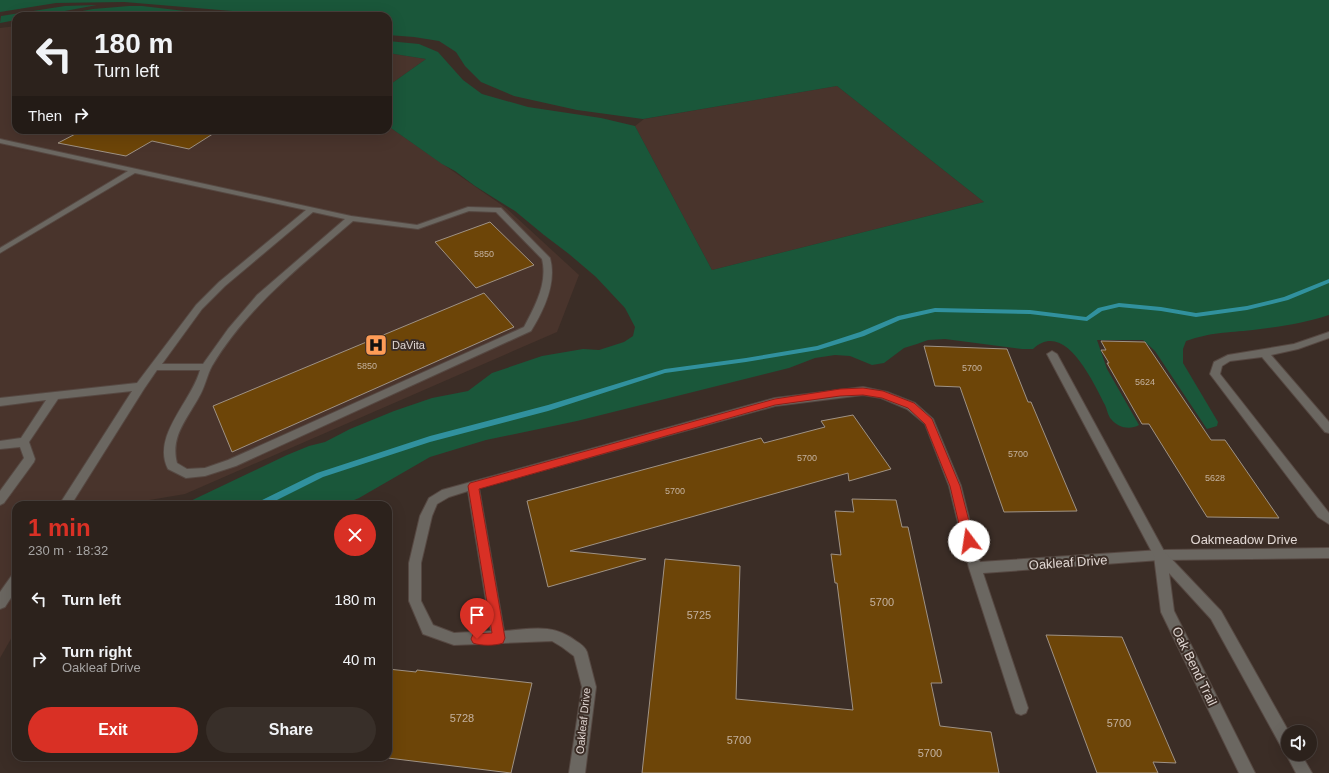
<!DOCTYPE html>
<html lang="en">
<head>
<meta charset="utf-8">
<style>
	body { margin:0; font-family:Helvetica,sans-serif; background:#382f29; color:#f1f3f6; height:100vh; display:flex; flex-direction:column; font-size:15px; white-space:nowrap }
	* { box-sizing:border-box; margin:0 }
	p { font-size:13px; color:#a6a4a3 }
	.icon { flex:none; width:22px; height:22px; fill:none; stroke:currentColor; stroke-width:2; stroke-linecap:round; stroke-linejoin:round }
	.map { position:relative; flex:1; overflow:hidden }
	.sheet { position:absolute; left:12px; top:501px; width:380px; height:260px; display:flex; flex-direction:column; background:#2c221c; border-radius:12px; box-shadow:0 4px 16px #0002,0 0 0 1px #483f3b }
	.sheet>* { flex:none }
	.hud { position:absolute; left:12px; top:12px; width:380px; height:122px; border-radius:12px; box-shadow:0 4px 16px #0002,0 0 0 1px #483f3b; background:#2c221c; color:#f1f3f6; overflow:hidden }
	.buttons { position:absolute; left:1281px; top:725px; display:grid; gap:8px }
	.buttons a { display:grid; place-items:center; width:36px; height:36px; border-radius:50%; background:#2c221c; box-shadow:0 4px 16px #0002,0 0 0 1px #483f3b; font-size:20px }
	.pin { position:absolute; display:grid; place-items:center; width:34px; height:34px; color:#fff; margin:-41px -17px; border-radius:50% 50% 50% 0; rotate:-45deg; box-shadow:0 0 4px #0007 }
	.pin .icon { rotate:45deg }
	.me { position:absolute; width:44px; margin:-22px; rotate:346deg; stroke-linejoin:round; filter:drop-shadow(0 0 3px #0008) }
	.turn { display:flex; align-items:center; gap:14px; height:84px; padding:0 16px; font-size:18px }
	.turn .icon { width:52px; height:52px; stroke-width:2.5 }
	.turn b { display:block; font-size:28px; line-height:34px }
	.then { display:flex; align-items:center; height:38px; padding:0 16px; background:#0003; gap:8px; font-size:15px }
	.round { display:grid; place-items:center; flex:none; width:42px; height:42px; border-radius:21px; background:#382f29 }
	.summary { display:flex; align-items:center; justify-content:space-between; height:68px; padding:0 16px }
	h1 { font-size:24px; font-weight:600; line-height:30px; color:#d93025 }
	.action { display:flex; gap:8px; margin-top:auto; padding:8px 16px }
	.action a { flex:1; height:46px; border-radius:24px; background:#d93025; color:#fff; font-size:16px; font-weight:600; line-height:46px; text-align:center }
	.action a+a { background:#382f29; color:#f1f3f6 }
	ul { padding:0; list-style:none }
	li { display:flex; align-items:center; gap:12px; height:60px; padding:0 16px }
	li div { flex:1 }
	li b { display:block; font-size:15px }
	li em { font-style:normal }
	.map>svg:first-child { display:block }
	.built { fill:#49342c }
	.green { fill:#1a573a }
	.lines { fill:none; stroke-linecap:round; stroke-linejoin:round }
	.stream { fill:#31919e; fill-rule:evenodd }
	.building { fill:#6d4508; stroke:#9f9285 }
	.service-casing { stroke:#564842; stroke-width:2 }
	.minor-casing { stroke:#564842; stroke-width:2 }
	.service { fill:#6b6761; fill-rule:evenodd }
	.minor { fill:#6b6761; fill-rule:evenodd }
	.route { fill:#d93025; stroke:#8d1f18 }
	.labels { text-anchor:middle; stroke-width:4; stroke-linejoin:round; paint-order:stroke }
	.number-label { font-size:9px; fill:#c4b2a0 }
	.poi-label { font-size:11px; fill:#e1d7d3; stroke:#3b2d26; text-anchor:start }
	.near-number-label { font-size:11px; fill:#c4b2a0 }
	.street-label { font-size:11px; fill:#e1d7d3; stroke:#3b2d26 }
	.near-street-label { font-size:13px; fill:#e1d7d3; stroke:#3b2d26 }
</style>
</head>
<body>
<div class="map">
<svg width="1329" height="773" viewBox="0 0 1329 773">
	<rect width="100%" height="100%" fill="#3b2d26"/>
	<path class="built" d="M16,26V130H388V126L506,208L579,275L557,332L185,494L120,505H16V630L0,658V28Z
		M388,53L426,59L388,86Z
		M837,86L984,202L712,270L635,126L644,119Z"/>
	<path class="green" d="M0,0H1329V315C1305,323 1278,327 1253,330C1226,333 1212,332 1186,341L1183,349V363L1218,422L1217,426L1207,429L1155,351L1143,340H1097L1107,369L1139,425C1130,430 1118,428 1111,419C1108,416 1107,409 1105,405C1093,382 1065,319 1033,349H1022L945,339L928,340L917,344L904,348L884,363L872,365L850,356L835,355L815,358L789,368L577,421L486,440L430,457L359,498L342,505H182L287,455L309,446L325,442L350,429L394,411L432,398L468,391L492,373L542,356L583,349L599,350L624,342L633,336L635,327L625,308L596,277L569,254L544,235L515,211L475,186L455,171L442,164L388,126V86L426,59L388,53V41L419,44L438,52L463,80L482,94L528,107L601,118L635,126L712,270L984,202L837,86L643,119L577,110L514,96L481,82L465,66L456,52L439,41L414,37L388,35V16H266L244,12L124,2L56,3L0,12Z
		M97,5L38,16H16V20L0,23L1,16L65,6Z
		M129,6H142L228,16H56L93,9Z"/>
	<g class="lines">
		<path class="stream" d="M1329,279V283L1288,300L1247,310L1196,317L1161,311L1119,307L1102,311L1087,321L1030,314L935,312L900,320L864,336L818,350L746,362L665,373L548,411L430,442L323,477L267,505H255L256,503L317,473L430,436L548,405L665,369L746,358L817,346L860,332L898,316L935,308L1030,310L1086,317L1098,308L1119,303L1161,307L1196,313L1247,306L1284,297Z"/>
	</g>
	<path class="building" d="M83,130H219L189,149L152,141L126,156L58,143Z
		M490,222L534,265L476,288L435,242Z
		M484,293L514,327L232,452L213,406Z
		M1101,341L1145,342L1211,440H1225L1279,518L1207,517L1149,424H1142L1107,363H1109L1101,350H1106Z
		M924,346L1007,349L1028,402H1031L1077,511L1004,512L960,387L935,386Z
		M853,415L891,469L849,481L848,473L570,551L646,559L548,587L527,501L761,438L764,443L825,427L821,421Z
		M852,499L896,500L902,527H908L942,683H931L940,726L991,732L999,773H642L665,559L740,566L736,699L853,710L837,583H835L831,554L841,555L835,511L854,512Z
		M1046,635L1122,637L1176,763L1153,762L1158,773H1097Z
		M388,669L416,672L417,670L532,683L511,773L388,758Z"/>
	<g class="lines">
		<g class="service-casing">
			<path id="service" d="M0,139L351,216L417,225L468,207L501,208L550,258C557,283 544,310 531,331L236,466L205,476L186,478L168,469C151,436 192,401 200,370H157L144,389L71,505H59L132,391L58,399L29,442L35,459L34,462L4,503L0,505V491L24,458L20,447L0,449V441L21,438L46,400L0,406V398L137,383L196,305L219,282L306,210L135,173L0,253V248L128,171L0,143ZM469,211L496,212L542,259C548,283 535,306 524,327L228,460L205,468L187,469L177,463C170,437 187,419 199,397C205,387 207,375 212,366C247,307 302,265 353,221L418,229ZM313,212L345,219L257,295L228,329L203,364H162L202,309L225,286Z
				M1329,332V338L1298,349L1271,355L1329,422V433L1325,432L1262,357L1230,361L1222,366L1220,374L1329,513V524L1318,517L1210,374L1214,362L1228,355L1294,344Z
				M863,387L887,392L915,403L933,419L961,486L980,562L1160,550L1329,548V558L1160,560L983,573L1028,708L1026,713L1021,715L1016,713L1014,708L969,568L949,486L925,424L907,409L881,398L863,395L775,406L479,488L504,631C531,629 553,623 576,641C581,644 585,647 587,652L596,687L585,773H569L582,687L574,656L562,647L552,641L454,645L423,634L409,601V563L420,516L429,498L442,490L775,398ZM468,491L491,631L454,633L433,625L421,601V563L432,516L437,504L449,497Z
				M16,573V590L5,607L0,609V592L12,575Z"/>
		</g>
		<g class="minor-casing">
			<path id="minor" d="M1052,351L1057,354L1164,551L1221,611L1289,732L1288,754H1301L1312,773H1296L1286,754V752L1283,750L1211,619L1169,573L1174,611L1255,773H1239L1161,612L1154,556L1047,354Z"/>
		</g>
		<use href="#service" class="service"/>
		<use href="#minor" class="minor"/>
	</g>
	<path class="route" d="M863,388L883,391L914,403L932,419L960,486L974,541L973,544H965L963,541L950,486L925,424L908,408L882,398L863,395L840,396L775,405L479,489L505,638L503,643C495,646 481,646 473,643L471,639L473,634L492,633L468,486L470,483L775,399L840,389Z"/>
	<defs>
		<g id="hospital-square" transform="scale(1.15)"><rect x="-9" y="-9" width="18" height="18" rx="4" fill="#fe9c57" stroke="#3b2d26"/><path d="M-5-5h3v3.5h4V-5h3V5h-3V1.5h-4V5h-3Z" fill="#111"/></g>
	</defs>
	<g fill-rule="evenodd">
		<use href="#hospital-square" x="376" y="345"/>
	</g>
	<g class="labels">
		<g class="number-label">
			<text x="484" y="257">5850</text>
			<text x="367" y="369">5850</text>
			<text x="972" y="371">5700</text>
			<text x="1145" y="385">5624</text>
			<text x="1018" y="457">5700</text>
			<text x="807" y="461">5700</text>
			<text x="1215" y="481">5628</text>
			<text x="675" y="494">5700</text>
		</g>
		<g class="poi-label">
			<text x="392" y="349">DaVita</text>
		</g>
		<g class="near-number-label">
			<text x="882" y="606">5700</text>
			<text x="699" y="619">5725</text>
			<text x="462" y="722">5728</text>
			<text x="1119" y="727">5700</text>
			<text x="739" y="744">5700</text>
			<text x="930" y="757">5700</text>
		</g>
		<g class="street-label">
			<text transform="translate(583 721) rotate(-84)" y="4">Oakleaf Drive</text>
		</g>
		<g class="near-street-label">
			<text x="1244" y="544">Oakmeadow Drive</text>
			<text transform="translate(1068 562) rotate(-4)" y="5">Oakleaf Drive</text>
			<text transform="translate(1195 666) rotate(64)" y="5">Oak Bend Trail</text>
		</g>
	</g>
</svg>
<div class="buttons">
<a><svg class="icon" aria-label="sound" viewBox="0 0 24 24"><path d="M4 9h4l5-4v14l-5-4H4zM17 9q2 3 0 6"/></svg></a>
</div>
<div class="pin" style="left:477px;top:639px;background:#d93025"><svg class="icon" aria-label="arrive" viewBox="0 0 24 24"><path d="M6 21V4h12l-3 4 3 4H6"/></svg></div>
<svg class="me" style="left:969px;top:541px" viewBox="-20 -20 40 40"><circle r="19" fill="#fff"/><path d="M0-13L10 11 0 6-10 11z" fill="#d93025"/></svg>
<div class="hud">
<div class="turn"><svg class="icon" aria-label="left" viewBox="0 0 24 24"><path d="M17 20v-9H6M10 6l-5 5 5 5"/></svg><div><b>180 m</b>Turn left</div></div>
<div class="then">Then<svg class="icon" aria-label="right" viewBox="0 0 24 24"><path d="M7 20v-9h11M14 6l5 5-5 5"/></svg></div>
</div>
<section class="sheet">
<div class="summary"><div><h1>1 min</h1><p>230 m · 18:32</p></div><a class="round" style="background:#d93025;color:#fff"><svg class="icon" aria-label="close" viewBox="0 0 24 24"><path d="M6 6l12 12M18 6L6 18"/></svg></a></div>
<ul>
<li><svg class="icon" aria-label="left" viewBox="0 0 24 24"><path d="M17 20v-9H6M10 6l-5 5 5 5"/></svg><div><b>Turn left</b></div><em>180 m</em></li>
<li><svg class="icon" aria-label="right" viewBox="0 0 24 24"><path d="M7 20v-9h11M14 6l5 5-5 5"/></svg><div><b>Turn right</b><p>Oakleaf Drive</p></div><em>40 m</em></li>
</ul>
<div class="action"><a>Exit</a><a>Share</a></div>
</section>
</div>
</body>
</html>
